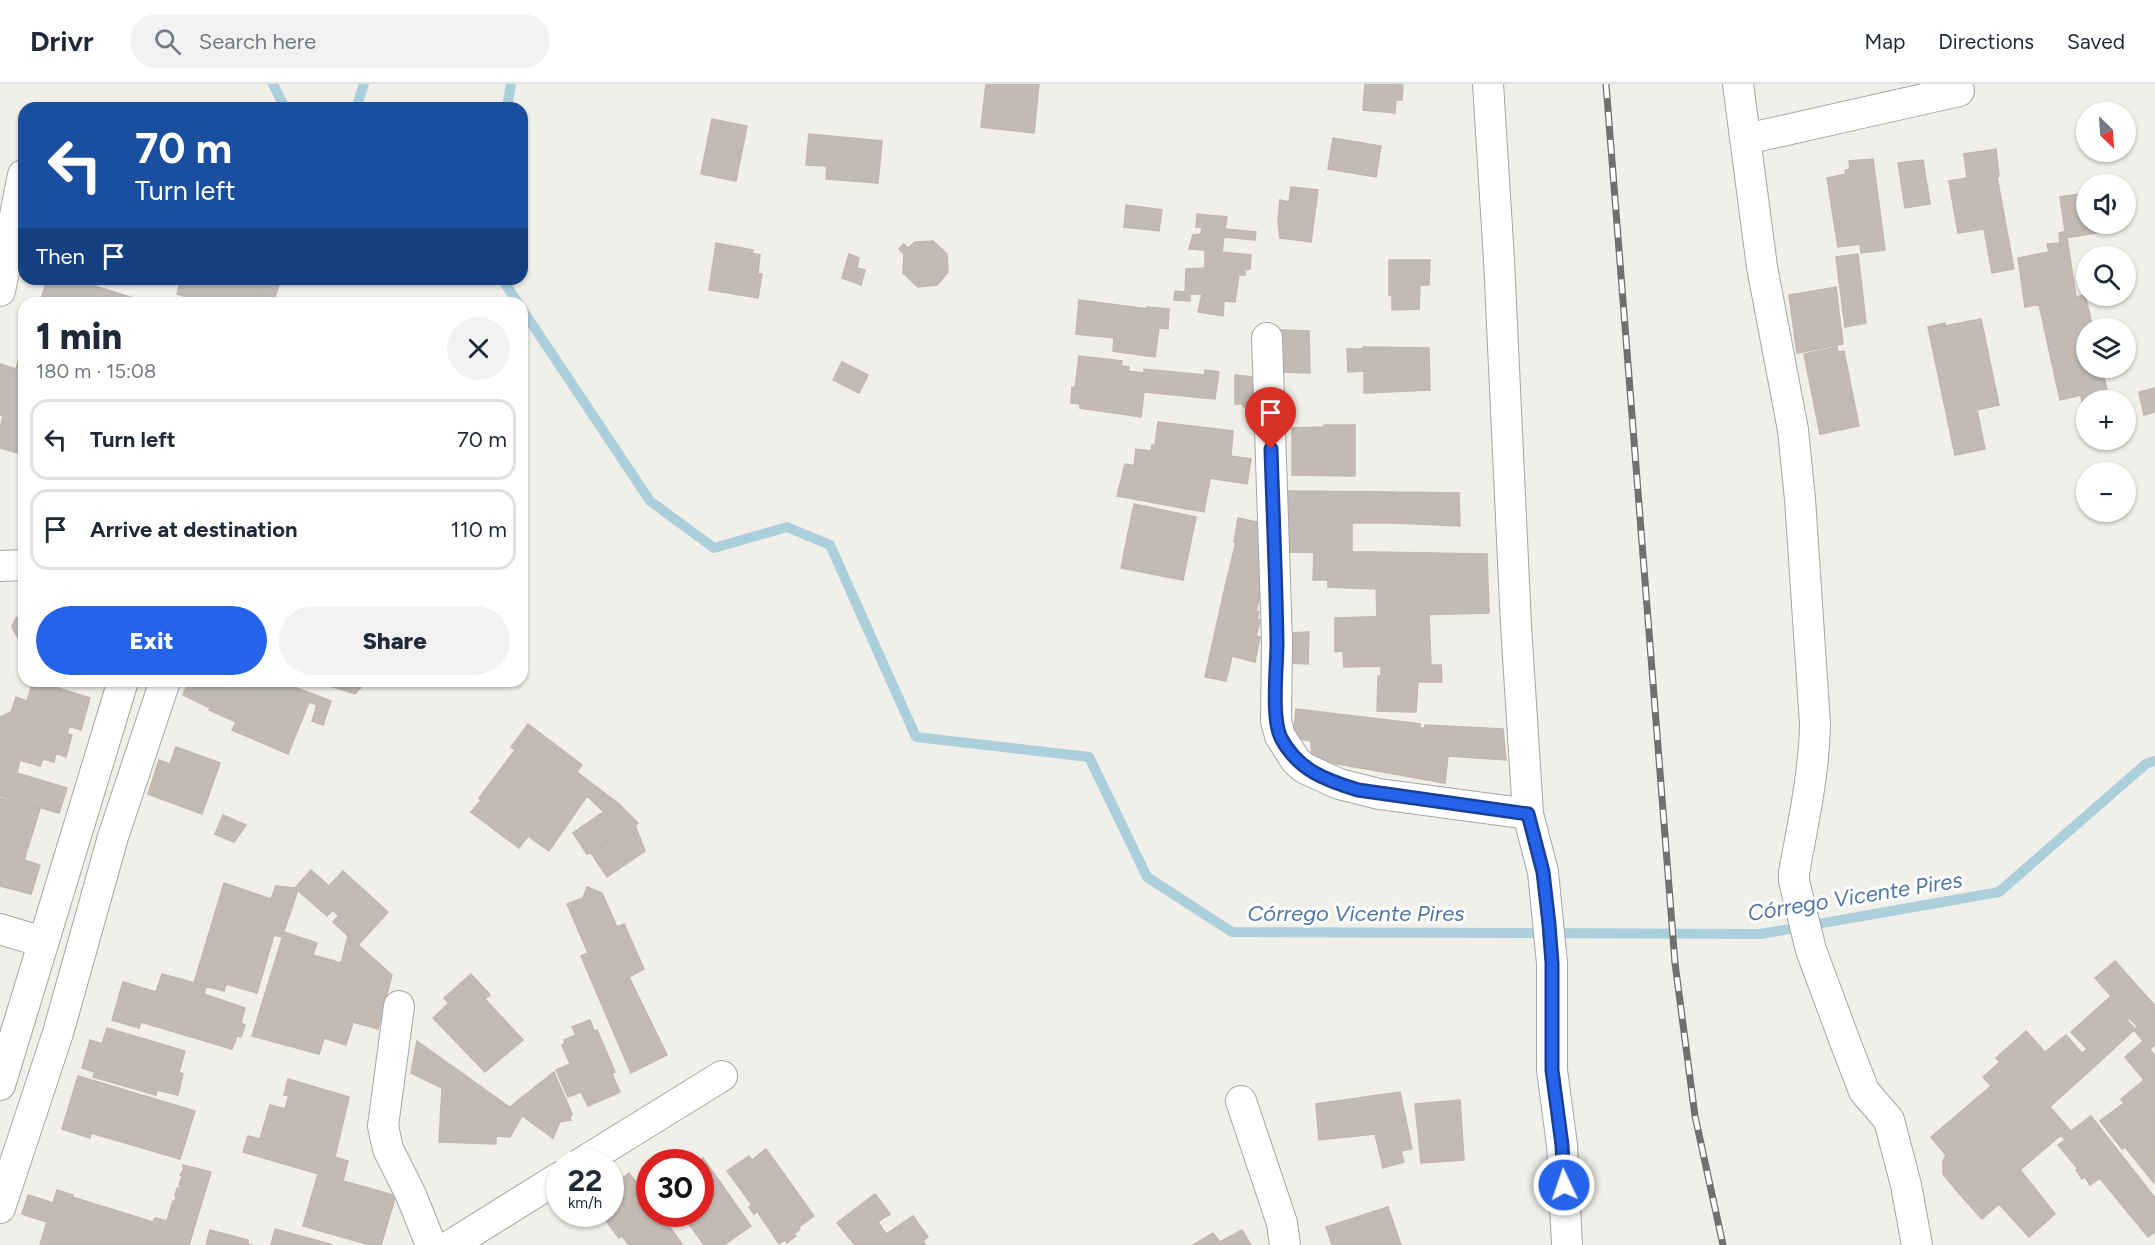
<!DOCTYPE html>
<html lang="en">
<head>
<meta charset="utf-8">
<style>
	body { margin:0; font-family:Figtree,sans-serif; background:#f2f2f3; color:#1f2937; height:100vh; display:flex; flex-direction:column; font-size:22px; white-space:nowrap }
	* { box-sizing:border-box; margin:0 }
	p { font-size:20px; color:#747a83 }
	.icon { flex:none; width:33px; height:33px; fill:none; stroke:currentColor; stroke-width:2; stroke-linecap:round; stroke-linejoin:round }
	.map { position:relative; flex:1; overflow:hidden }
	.side { position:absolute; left:18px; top:213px; width:510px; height:390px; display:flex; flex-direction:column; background:#fff; border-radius:18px; box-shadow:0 2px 4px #0004 }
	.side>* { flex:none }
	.banner { position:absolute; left:18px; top:18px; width:510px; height:183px; border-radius:18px; box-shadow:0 2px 4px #0004; background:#1a4fa0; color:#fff; overflow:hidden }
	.needle { width:39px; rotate:155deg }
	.fabs { position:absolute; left:2076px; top:18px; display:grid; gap:12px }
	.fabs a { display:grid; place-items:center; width:60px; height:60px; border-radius:50%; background:#fff; box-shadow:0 2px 4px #0004; font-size:30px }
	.speed { position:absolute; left:546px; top:1065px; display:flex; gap:12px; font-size:30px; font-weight:700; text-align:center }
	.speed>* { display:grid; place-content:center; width:78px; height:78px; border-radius:50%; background:#fff; box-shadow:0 2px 4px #0004; line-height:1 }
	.speed small { font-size:15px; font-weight:400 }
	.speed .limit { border:9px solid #d22; background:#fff; color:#111 }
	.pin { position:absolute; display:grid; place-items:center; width:51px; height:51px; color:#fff; margin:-62px -26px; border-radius:50% 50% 50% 0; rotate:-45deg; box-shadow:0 0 6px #0007 }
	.pin .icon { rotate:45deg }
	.me { position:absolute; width:66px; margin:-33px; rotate:357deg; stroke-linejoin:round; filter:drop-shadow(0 0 4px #0008) }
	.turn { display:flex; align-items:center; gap:21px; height:126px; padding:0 18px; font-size:27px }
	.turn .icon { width:78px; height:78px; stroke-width:2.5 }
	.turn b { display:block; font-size:42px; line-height:51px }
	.then { display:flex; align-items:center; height:57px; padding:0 18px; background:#0003; gap:12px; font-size:22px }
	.round { display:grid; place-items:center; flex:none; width:63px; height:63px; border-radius:32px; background:#f2f2f3 }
	.overview { display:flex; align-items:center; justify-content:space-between; height:102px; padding:0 18px }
	h1 { font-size:36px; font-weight:800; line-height:45px }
	.action { display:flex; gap:12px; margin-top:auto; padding:12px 18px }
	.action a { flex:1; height:69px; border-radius:36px; background:#2563eb; color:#fff; font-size:24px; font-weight:800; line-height:69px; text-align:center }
	.action a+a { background:#f2f2f3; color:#1f2937 }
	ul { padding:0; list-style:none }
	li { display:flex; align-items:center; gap:18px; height:81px; margin:0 12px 9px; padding:0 6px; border:3px solid #e0e1e3; border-radius:18px }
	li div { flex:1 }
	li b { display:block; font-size:22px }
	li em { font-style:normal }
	header { display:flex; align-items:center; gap:36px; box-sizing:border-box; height:84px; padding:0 30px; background:#fff; border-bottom:2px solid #e0e1e3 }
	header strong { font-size:28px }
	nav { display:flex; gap:33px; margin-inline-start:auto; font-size:21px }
	.search { width:420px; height:54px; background:#f2f2f3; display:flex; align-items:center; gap:15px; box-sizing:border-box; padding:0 21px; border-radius:33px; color:#747a83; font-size:22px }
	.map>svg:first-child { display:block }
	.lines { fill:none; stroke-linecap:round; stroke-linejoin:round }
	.stream { stroke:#accfdc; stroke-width:10 }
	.building { fill:#c2bbb5; stroke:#c2b7ac; stroke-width:1.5 }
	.minor-casing { stroke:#a6a6a6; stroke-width:32 }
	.minor { stroke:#fff; stroke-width:30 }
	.rail-casing { stroke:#707070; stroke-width:7 }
	.rail { stroke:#fff; stroke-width:4.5; stroke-dasharray:14; stroke-linecap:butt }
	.route-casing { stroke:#184099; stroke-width:15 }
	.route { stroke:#2563eb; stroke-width:10 }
	.labels { text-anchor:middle; stroke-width:6; stroke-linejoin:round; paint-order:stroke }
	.water-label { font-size:22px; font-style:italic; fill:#4f77a6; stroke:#fff }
</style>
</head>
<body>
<header>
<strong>Drivr</strong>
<div class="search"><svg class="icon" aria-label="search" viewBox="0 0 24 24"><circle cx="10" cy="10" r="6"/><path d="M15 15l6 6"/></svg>Search here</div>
<nav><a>Map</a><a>Directions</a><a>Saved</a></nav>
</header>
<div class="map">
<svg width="2155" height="1161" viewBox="0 0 2155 1161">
	<rect width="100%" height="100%" fill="#f1efe9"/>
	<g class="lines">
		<path class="stream" d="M273,0L285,24
			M356,24L364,0
			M507,24L511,0
			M502,195L518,219
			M522,225L650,417L714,464L787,443L830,461L916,653L1089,673L1147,793L1232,848L1761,850L1999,808L2147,679L2155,677"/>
	</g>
	<path class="building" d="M986,0H1039L1034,49L981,43Z
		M1365,0L1403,1L1402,16H1396L1395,29L1363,26Z
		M712,35L747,42L736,97L701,90Z
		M809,50L882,57L878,99L826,95L827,82L806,81Z
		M1333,54L1381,62L1376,93L1328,85Z
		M1996,65L1999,92L1997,93L2014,185L1992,189L1984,145L1958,149L1949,97L1967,94L1964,70Z
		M1873,75L1885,166L1861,169L1860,160L1838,163L1827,94L1846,90L1845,86L1850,85L1849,77Z
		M1923,76L1930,120L1905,124L1898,79Z
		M1291,103L1318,106L1311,158L1280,154L1278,138L1280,116L1289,118Z
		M2086,109V140H2101L2102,148L2066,154L2060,113Z
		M1126,121L1162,126L1159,147L1124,143Z
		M1197,130L1227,133L1225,145L1256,148L1255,156L1224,153L1222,168L1251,171L1250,185L1245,186V191H1239L1235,218L1224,217L1223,232L1198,228L1202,210H1190V217L1174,216L1175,207L1185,208L1186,185L1205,184V166L1189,165L1193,151L1201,150L1202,143H1196Z
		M2066,147L2076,213L2025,223L2018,174L2049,168L2047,160L2060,159L2059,149Z
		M933,157L947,170L948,188L937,201L918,203L903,189L904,170L899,165L904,160L908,164L915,158Z
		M716,159L753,166L752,169L760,171L758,190H762L758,214L709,206Z
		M849,170L859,174L857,184L865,186L861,201L842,194Z
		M1858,170L1866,239L1845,243L1836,173Z
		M1389,176H1430L1429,201H1420L1419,225L1392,226V211H1389Z
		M47,195H56L71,199L72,195L140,216L139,219H40Z
		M181,195H265L257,219H208L177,210Z
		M265,195H281L275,213L287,219H257Z
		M1836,203L1843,260L1797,269L1789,211Z
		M2085,211L2093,244H2086V284H2102L2108,311L2082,318L2081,311L2060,316L2039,220Z
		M1079,216L1148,225L1147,223L1169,225L1168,245L1159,244L1155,273L1113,267L1114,254L1076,250Z
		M1981,235L1999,321L1977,326L1985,365L1955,371L1928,243L1945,239V242Z
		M1280,246L1309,247L1310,289L1282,288Z
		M1363,263L1429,264L1430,306L1364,309V287L1348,288L1347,265H1363Z
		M1837,263L1838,268L1844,267L1859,342L1820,350L1804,270Z
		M1079,272L1122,277L1121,282L1129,283L1128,287L1144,289V285L1205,291V286L1219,288L1215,315L1144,308L1141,333L1080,324V320L1071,319L1072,303L1075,304Z
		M18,277L24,279V371L0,364V344L3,332L0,331V280L16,285Z
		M842,278L868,291L859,309L833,296Z
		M1235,291L1260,294L1261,323H1243V320H1235Z
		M2155,304V328L2144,331L2139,308Z
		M1158,338L1233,347L1231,372L1155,361Z
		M1324,341H1355V392L1292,391V344L1323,343Z
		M1152,361L1251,375L1247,400L1134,382L1136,365L1151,367Z
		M1125,380L1210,395L1204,428L1117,412Z
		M1284,407L1394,408L1395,439H1352V469L1285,468Z
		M1394,408L1459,409L1460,442L1395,439Z
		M1134,420L1196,433L1183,496L1121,484Z
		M1238,434L1266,440L1262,513L1225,503L1236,458H1234Z
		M1314,468H1375L1376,505L1328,503V496H1313Z
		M1375,468L1487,470L1489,529L1377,532Z
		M1225,503L1260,512L1256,527L1259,528L1257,535L1260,536L1256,552L1260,553L1255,578L1232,572L1226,597L1205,593Z
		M24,530V555L18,554L12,543L16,534Z
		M1429,531L1431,581L1344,583L1343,567L1335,568V534Z
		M1309,548L1308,580L1289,579V549Z
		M1437,581H1441L1442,598H1418L1416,628L1377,627L1378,592H1381V582Z
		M33,597H52V602L90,614L81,646L69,642L67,650L72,651L66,673L56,669L54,678L43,675L40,682L20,676L17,689L0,684V633L11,628L16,613L27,617Z
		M189,597H279L331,617L323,641L312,637L317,621L309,618L288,670L232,646L236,638L209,626L210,624L183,611Z
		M334,597H367L355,610L330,602Z
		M1296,625L1420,640V644H1425V641L1503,645L1506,676L1448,672L1445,699L1327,678L1312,673L1311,657L1293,654Z
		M528,640L582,681L577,688L619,720L638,739L588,770L574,749L604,728L587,712L549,767L528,752L519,764L471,728L481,716L479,714L515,666L511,663Z
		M176,663L220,679L202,730L148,710L159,676L170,680Z
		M0,684L67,704L59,729L0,712Z
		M0,714L40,725L24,776L40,781L31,810L0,802Z
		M606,726L621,747L587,770L573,749Z
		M223,731L246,741L234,758L215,750Z
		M635,741L645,767L607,793L591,769Z
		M311,786L329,802L343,787L388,828L358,861L334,839L340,833L333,826L327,832L295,804Z
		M304,796L316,807L308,815L296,804Z
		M224,799L271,815L276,802L295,804L298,806L282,853L274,851L257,909L226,900L224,907L194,899Z
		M587,803L602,809L617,843L624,840L644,885L629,893L667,971L631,989L581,872L588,869L567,820L583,814Z
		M352,817L376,839L358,860L333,838Z
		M284,848L317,859L313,871L341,879L348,852L392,891L378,945L353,938L346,961L324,954L319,970L252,952Z
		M2115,877L2155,922V927L2138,943L2129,934L2127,936L2135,945L2094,983L2082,969L2087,965L2071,948L2111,912L2095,894Z
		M162,890L206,902L204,910L245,924L241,939L245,941L241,953L237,952L232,965L141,938L139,944L112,936L123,898L156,908Z
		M471,890L490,911L485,915L523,956L485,988L433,934L449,919L444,914Z
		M2155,927V961L2150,965L2134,946Z
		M590,936L594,947L597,946L615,988L612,990L620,1008L588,1022L581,1008L568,1013L556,986L570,980L562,961L565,959L564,956L576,951L572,943Z
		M107,944L185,967L179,988L183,990L178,1011L157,1006L156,1011L93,993L95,988L82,984L90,956L102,960Z
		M2026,947L2045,968L2066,951L2094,983L2045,1027L1996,974Z
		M417,957L522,1032L510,1053L496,1052V1060L439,1058L442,1004L411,989Z
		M2143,957L2155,972L2154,1099L2125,1063L2122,1065L2100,1037L2124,1019L2121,1015L2144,996L2125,973Z
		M2000,978L2045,1027L1956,1106L1943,1090V1077L1946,1071L1931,1053L1991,1002L1983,993Z
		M554,988L572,1030L570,1033L571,1036L560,1038L553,1054L510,1023Z
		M78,992L195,1027L180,1075L91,1049L90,1054L62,1045Z
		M288,995L349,1013L335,1073L348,1077L343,1097L243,1068L248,1052L260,1055L270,1021L285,1025L289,1012L284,1011Z
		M1400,1008L1412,1065L1401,1067L1404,1078L1383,1084L1375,1050L1319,1056L1316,1020Z
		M1460,1016L1464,1076L1421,1079L1415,1020Z
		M2050,1023L2071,1047L2091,1032L2155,1114V1148L2148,1153L2045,1027Z
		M2045,1027L2100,1094L2090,1101L2085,1093L2082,1095L2076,1086L2078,1085L2058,1061L2065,1056L2061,1051L2020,1086L2003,1064Z
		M2003,1064L2055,1130L2029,1153L1999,1120L1982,1135L1956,1106Z
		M766,1065L814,1132L799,1143L800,1145L794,1150L796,1152L787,1159L785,1156L779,1160L757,1127L754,1130L749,1123L752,1121L727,1087L749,1072L752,1076Z
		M703,1074L751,1142L724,1161H704L682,1130H700V1078H696Z
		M183,1081L211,1088L194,1144L167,1137L173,1117H175L177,1112H175L177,1104L179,1105L181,1101H179L182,1092L180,1091L185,1083H183Z
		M629,1089L650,1117V1130H660L682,1160L681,1161H629L622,1152L619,1154L601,1130H610V1104Z
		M318,1090L393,1111L395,1114L381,1161H370L303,1142Z
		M57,1106L73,1111L72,1113L153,1138L155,1134L194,1144L189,1161H40L47,1138L22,1130L28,1111L53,1119Z
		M875,1110L890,1130L878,1138L886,1150L913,1132L928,1153L923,1157L926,1161H855L837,1139Z
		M1388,1123L1401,1161H1332L1326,1143Z
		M275,1145L333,1161H271Z
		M210,1146L248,1156V1160L252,1161H206Z
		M1242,1146L1251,1161H1193L1213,1149L1220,1158Z"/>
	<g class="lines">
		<g class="minor-casing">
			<path id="minor" d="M1488,0L1499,176L1516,541L1528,730L1543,788L1552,879V986L1562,1061L1567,1161
				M1738,0L1762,183L1793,346L1800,415L1815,640C1814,691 1803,739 1794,789V797L1811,866L1844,955L1864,1007L1889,1036L1906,1101L1917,1161
				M1746,55L1959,7
				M0,207L23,91
				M1267,254L1277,557L1276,637L1280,652L1296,677L1304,684L1339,700L1379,710L1528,730
				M0,482L24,481
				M0,845L43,858
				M399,922L383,1042L388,1065L411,1111L431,1161
				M0,1001L123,597
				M1241,1017L1282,1139L1285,1161
				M583,1078L722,992
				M0,1124L58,949L113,753L165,597
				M451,1161L560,1093"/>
		</g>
		<use href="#minor" class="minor"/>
		<g class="rail-casing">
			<path id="rail" d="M1606,0L1675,879L1695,1032L1723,1161"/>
		</g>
		<use href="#rail" class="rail"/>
	</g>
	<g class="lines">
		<g class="route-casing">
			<path id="route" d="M1271,365C1273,429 1276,494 1277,558C1277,583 1271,634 1281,654C1298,686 1325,696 1358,706L1528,730L1543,788L1549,840L1552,879V986L1562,1061L1564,1101"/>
		</g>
		<use href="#route" class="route"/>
	</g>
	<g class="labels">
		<g class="water-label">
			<text transform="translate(1855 812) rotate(-9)" y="8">Córrego Vicente Pires</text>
			<text x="1356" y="837">Córrego Vicente Pires</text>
		</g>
	</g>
</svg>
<div class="fabs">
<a><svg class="needle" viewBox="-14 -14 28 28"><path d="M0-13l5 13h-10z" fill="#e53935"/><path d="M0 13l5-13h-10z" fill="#747a83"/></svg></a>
<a><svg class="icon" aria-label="sound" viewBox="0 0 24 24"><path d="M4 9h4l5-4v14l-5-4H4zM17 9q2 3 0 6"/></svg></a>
<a><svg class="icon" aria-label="search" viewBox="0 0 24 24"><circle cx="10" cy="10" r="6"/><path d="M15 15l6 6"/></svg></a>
<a><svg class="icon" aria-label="layers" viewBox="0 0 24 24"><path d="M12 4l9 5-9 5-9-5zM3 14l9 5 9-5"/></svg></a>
<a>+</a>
<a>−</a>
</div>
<div class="speed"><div>22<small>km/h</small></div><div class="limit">30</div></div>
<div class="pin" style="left:1271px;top:365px;background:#d93025"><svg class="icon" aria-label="arrive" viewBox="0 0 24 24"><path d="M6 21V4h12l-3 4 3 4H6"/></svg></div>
<svg class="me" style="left:1564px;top:1101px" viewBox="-20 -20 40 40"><circle r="17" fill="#2563eb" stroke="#fff" stroke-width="3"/><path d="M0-11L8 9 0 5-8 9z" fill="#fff"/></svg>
<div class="banner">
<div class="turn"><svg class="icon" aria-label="left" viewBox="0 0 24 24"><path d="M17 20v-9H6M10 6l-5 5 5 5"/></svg><div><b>70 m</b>Turn left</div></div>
<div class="then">Then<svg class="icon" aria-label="arrive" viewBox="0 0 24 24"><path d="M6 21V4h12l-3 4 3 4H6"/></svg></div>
</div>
<section class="side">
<div class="overview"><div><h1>1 min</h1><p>180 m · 15:08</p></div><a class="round"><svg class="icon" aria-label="close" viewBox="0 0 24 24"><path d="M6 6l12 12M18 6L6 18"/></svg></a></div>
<ul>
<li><svg class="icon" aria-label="left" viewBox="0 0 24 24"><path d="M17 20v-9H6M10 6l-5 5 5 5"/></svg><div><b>Turn left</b></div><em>70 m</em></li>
<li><svg class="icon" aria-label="arrive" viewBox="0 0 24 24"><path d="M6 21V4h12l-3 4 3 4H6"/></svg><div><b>Arrive at destination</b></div><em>110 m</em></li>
</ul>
<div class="action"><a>Exit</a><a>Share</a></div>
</section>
</div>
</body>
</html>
